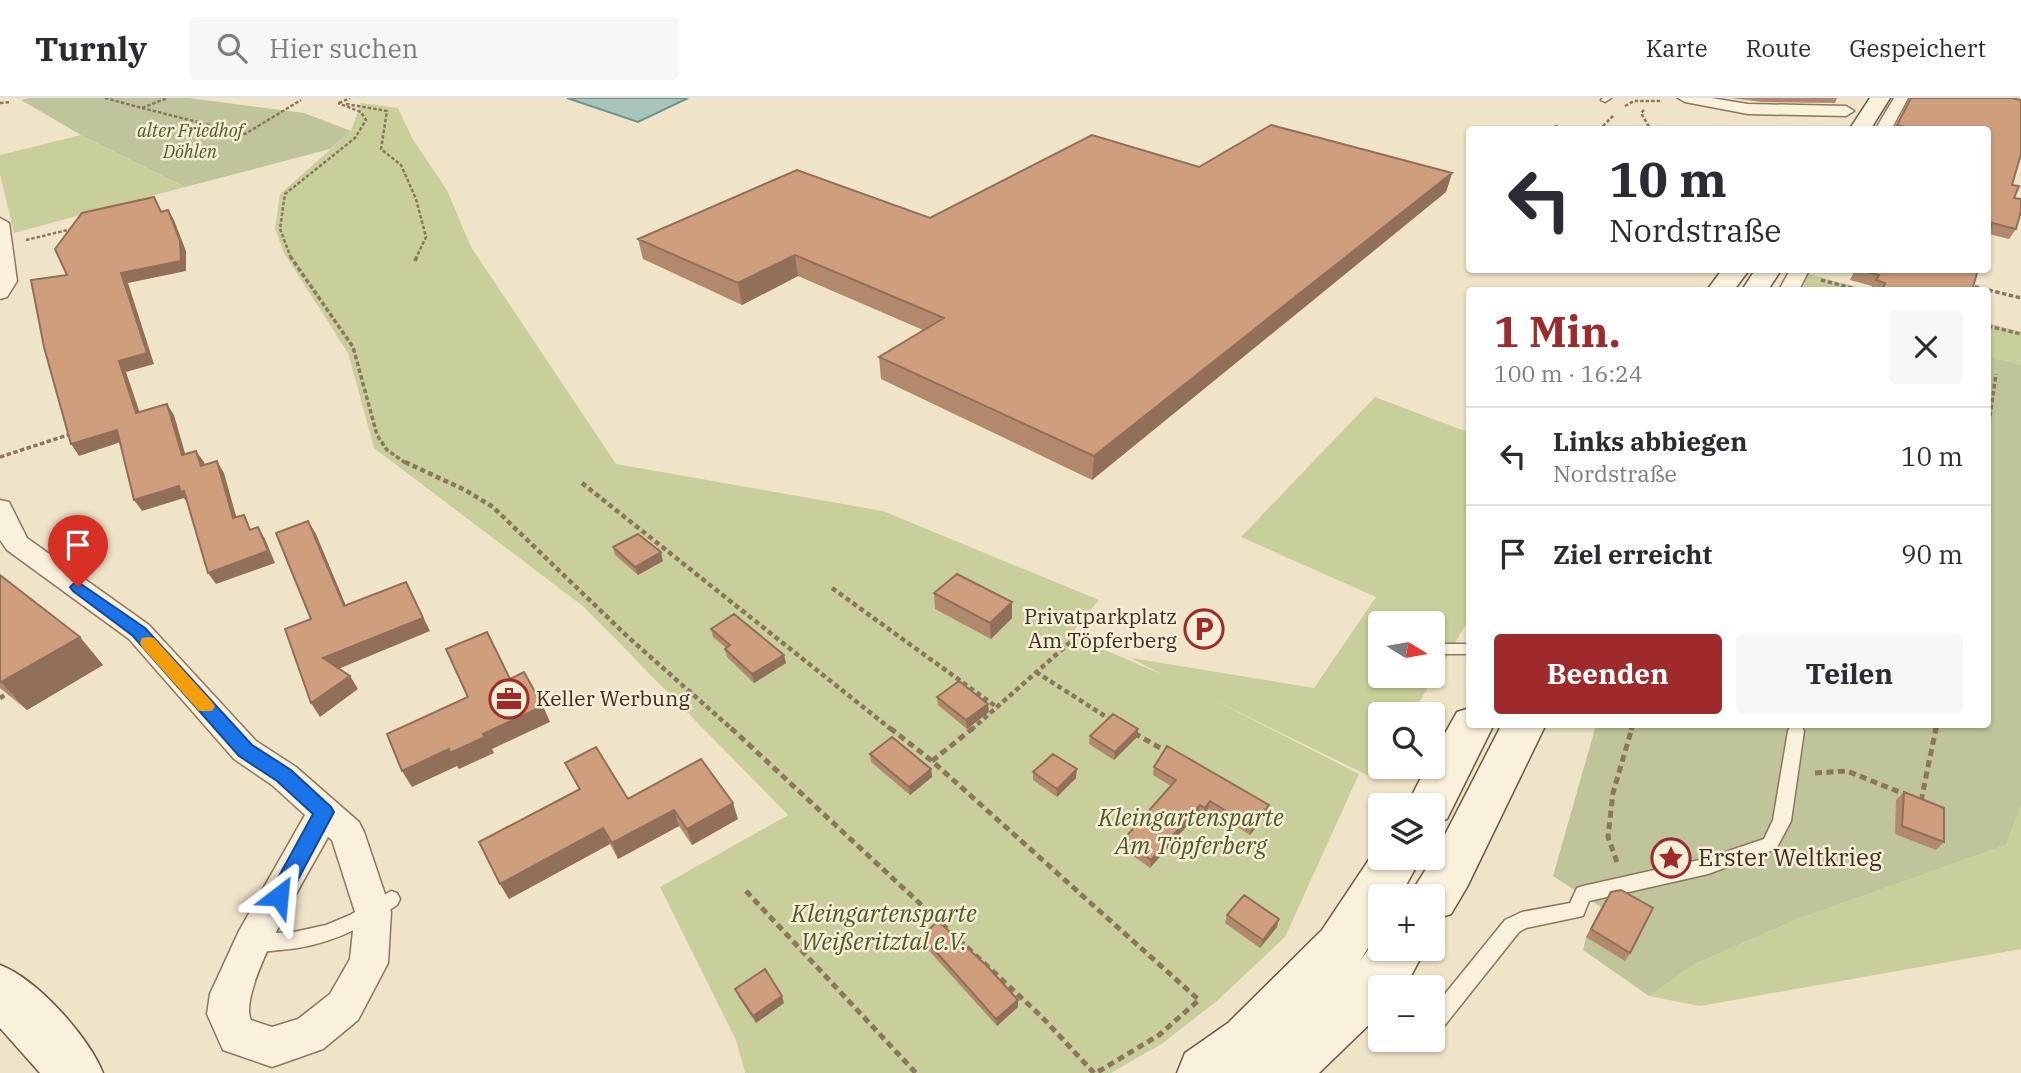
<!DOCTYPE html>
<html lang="de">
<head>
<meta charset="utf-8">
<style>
	body { margin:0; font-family:"IBM Plex Serif",serif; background:#f7f7f7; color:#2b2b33; height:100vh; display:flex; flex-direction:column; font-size:26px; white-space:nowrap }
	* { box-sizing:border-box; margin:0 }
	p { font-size:23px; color:#7c7c81 }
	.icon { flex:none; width:38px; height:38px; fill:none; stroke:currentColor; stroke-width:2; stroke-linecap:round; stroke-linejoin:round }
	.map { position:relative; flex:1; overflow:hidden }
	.panel { position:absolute; left:1466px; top:189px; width:525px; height:441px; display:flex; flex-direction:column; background:#fff; border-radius:7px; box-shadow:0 2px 5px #0004 }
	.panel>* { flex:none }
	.hud { position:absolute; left:1466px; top:28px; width:525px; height:147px; border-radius:7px; box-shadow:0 2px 5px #0004; background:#fff; color:#2b2b33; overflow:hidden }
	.needle { width:46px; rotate:101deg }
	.tools { position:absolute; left:1368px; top:513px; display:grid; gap:14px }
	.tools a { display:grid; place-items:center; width:77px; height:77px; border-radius:7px; background:#fff; box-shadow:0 2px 5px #0004; font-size:35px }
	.pin { position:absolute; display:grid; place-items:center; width:60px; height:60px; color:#fff; margin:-72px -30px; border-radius:50% 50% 50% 0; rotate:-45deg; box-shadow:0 0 7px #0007 }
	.pin .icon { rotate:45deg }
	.me { position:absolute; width:77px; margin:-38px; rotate:29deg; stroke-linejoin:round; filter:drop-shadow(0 0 5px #0008) }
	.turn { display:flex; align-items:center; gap:24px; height:147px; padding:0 28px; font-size:32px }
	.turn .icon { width:91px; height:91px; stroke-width:2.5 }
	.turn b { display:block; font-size:49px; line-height:60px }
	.round { display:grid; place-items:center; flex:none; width:74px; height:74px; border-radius:7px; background:#f7f7f7 }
	.head { display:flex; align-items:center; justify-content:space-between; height:119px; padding:0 28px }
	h1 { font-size:42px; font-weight:800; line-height:52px; color:#9e2a2b }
	.button { display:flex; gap:14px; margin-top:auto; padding:14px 28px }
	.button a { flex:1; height:80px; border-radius:7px; background:#9e2a2b; color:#fff; font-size:28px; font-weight:800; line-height:80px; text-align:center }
	.button a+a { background:#f7f7f7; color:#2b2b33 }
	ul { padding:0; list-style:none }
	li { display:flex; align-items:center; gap:21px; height:98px; padding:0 28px; border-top:2px solid #e1e1e2 }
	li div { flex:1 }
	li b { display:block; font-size:26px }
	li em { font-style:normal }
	header { display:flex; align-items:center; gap:42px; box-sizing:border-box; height:98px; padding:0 35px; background:#fff; border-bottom:2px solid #e1e1e2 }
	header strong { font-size:33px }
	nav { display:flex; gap:38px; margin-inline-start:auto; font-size:24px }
	.search { width:490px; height:63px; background:#f7f7f7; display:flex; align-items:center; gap:18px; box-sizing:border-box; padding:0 24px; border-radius:7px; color:#7c7c81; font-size:26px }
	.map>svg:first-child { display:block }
	.green { fill:#c9cf9b; fill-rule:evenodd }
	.cemetery { fill:#bfc49a }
	.water { fill:#a9c4bc; stroke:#6f938a; stroke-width:2 }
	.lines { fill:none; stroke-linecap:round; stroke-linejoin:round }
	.service-casing { stroke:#8d765c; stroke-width:3 }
	.minor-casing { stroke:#8d765c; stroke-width:3 }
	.secondary-casing { stroke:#6f573f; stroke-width:3 }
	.path-far3 { stroke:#8d765c; stroke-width:2.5; stroke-dasharray:3.5 2; stroke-linecap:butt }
	.path-far2 { stroke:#8d765c; stroke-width:3.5; stroke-dasharray:4.5 2.5; stroke-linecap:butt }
	.path-far1 { stroke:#8d765c; stroke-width:4.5; stroke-dasharray:5 3.5; stroke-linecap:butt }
	.path { stroke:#8d765c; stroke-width:5; stroke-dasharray:7 4.5; stroke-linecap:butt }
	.service { fill:#faf1dc; fill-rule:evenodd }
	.minor { fill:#faf1dc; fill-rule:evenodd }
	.secondary { fill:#faf1dc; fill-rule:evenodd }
	.wall { fill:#b2896c }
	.shaded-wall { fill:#916f58 }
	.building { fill:#cf9f7d; stroke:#916f58; stroke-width:2 }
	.route { fill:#1a73e8; stroke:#114b97; stroke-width:2 }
	.slow { fill:#f59e0b }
	.labels { text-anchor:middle; stroke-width:5; stroke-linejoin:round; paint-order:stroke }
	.far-park-label { font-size:18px; font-style:italic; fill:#4d5a26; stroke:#f7eed8 }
	.poi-label { font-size:21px; fill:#3d2e20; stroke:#f7eed8; text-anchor:end }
	.near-park-label { font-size:24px; font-style:italic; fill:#4d5a26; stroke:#f7eed8 }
	.near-poi-label { font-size:24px; fill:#3d2e20; stroke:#f7eed8; text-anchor:start }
</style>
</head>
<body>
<header>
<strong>Turnly</strong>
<div class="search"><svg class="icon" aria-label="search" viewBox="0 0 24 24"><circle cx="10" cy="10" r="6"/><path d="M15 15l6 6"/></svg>Hier suchen</div>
<nav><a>Karte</a><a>Route</a><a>Gespeichert</a></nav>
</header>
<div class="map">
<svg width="2021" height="975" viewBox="0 0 2021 975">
	<rect width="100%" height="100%" fill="#f0e4c8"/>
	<path class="green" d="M361,5L398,10L412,40L447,92L471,149L616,366L883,413L1099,502L1070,537L1161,576L1131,560L1314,590L1376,499L1241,439L1375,299L1470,335V520L1412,616H1381V667L1373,680L1212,601L1359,676L1285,839L1218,902L1163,945L1111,975H745L736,942L660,789L788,717L584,509L374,350L348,255L284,155L275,131L280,96L351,33ZM1381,525H1433V578H1381Z
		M81,37L185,89L14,135L0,76V57Z
		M1805,175L1868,192H1803L1806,180Z
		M1988,225L2021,234V267L1988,258Z
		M2021,708V851L1700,908L1649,898L1695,866L1798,821L2006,747Z"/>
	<path class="cemetery" d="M29,0H189L304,15L351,33L330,51L185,89L81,37L21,2Z
		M1988,258L2021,267V708L2006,747L1798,821L1695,866L1649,898L1583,852L1586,839L1601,809L1553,778L1596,627L1988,626Z"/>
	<path class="water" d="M567,0H688L638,24Z"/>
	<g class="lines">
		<g class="service-casing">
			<path id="service" d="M1603,0H1611L1605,4L1601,2Z
				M1433,546H1470V556H1433Z
				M1796,627L1802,629L1804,633L1791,723L1776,751L1708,776L1589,803L1583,818L1526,830L1519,834L1445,927L1438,930L1433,928V907H1436L1505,822L1522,814L1570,805L1577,790L1583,788L1708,760L1764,741L1773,722L1788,633L1790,629Z
				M391,793L397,795L400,801L397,807C361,831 325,849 280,852C269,853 258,855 247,851L245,845L247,839L254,836L294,834L326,827L350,817Z"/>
		</g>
		<g class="minor-casing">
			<path id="minor" d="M1678,0H1711L1748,6L1846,8L1854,13L1846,18L1748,16L1685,4Z
				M1894,0H1908L1891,32H1875Z
				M0,120L9,125L17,183L7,199L0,201Z
				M1790,172H1809L1799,192H1779Z
				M0,402L9,404L27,440L149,527L256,643L296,669L359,724L364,734L391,814L388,865L358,922L323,951L272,969L223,952L207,916L210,896L239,833L305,717L272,687L234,661L129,541L7,452L0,442ZM328,739L332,742L355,814L350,861L330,896L298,921L272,929L251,922C236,893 311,771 328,739Z"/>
		</g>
		<g class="secondary-casing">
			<path id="secondary" d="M1870,0H1890L1870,32H1849Z
				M1722,172H1749L1734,192H1707Z
				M1755,172H1781L1768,192H1742Z
				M1470,610V626H1494L1447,721L1433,725V707H1407L1427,668H1433V657L1457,614Z
				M1502,626H1546L1467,789L1451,816L1433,822V798H1409L1433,760Z
				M1380,745L1381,760H1421L1400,798H1381V829L1360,863L1381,834V850H1426L1405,889H1381V915L1319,975H1177L1185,955L1228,925L1322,832Z
				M0,867C37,881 88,938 103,975H40L0,930Z"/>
		</g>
		<path class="path-far3" d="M105,0L142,10L167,0
			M0,5L11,4
			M339,5L350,0
			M346,6L387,13L381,51L401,67L416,101L426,139L416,160
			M1625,8L1634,3H1661
			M142,10L245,36L301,2
			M1644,12L1641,15L1651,32
			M1555,28L1570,32
			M1599,32L1613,18
			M26,142L72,131
			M291,160L280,131L285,96L355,40L366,22L361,14L338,5"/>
		<path class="path-far2" d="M290,158L353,249L377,337L387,352L407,366
			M415,163L417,158
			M1821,182L1860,192
			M1968,187L2021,200
			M1988,228L2021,236
			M1988,332L1996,276
			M0,359L74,335"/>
		<path class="path-far1" d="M405,364L465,392L493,409L628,539L733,632
			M582,385L892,632
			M832,490L998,610
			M1036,574L1111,622
			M0,600L8,595
			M971,632L1075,540L1087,534
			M1631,632L1633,626
			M1936,632L1937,626"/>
		<path class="path" d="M731,630L1042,919L1094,975
			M890,630L932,663L1199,902L1159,937L1096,975
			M1134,635L1169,655
			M932,663L973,630
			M1815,675L1847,673L1907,697
			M1921,703L1936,630
			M1617,764L1608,739L1613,695L1632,630
			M746,793L916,975"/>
		<use href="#service" class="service"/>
		<use href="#minor" class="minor"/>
		<use href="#secondary" class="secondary"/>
	</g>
	<path class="wall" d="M1731,0H1837L1835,5L1762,4Z
		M1911,0H2011L2021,2V56L2012,87L2019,88L2014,100L2021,101V113L2016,131L2009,141L1989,136L1988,139V32H1894Z
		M1199,69L1452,75L1446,94L1092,382L881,281L879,259L923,232L798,178L742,207L643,161L638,141L930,120Z
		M1855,172H1978L1972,192H1870L1872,188L1850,182Z
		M613,449L663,463L638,477L615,457Z
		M0,477L103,567L27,612L0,590Z
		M934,495L1012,520L991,541L935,511Z
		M711,531L786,565L754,585L727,559L725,551L726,550L713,539Z
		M937,599L989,614L967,631L938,607Z
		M1090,638L1137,639L1114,662L1089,646Z
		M870,656L931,671L932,679L910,697L871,664Z
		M565,665L628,701L738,721L692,747L679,728L618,761L610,746L509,801L500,786L579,692Z
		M1154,669L1267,715L1250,737L1208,711L1203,718L1198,715L1150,770L1122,750L1123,742L1171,688L1153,677Z
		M1033,674L1076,680L1057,699L1033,682Z
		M1904,694L1944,744L1936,752L1895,736L1896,702Z
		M1611,794L1630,855L1625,863L1586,839Z
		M1227,817L1277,829L1260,850L1225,825Z
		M922,838L1018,909L997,928L923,846Z
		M735,891L784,905L756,925L738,898Z"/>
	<path class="shaded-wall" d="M1452,75L1446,94L1092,382L1094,358Z
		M168,112L174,122L186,153V173L128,185L154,266L126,274L144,327L136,315L119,263L121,175Z
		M795,157L798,178L742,207L738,185Z
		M167,306L174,317L189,369L182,357Z
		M117,332L124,343L79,358L71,346Z
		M196,353L204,364L208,379L201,368Z
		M217,363L224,375L240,432L233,420Z
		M179,388L184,393L188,406L184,400L142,413L134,402Z
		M308,423L316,436L352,522L344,508Z
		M258,429L265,441L275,465L216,486L208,475Z
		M661,454L663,463L638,477L635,469Z
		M406,484L430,533L331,574L323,560Z
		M1012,504V520L991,541L990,525Z
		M80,539L103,567L27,612L1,584Z
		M784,557L786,565L754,585L752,576Z
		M350,578L358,591L320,619L311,605Z
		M988,606L989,614L967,631L966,622Z
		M543,608L550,624L492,651L494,655L459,671L457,668L412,689L402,673Z
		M1138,631L1137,639L1114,662L1115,654Z
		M931,671L932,679L910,697L909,689Z
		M1077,671L1076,680L1057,699V691Z
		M1210,703L1208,711L1203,718L1205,710Z
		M733,705L738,721L692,747L687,731Z
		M1200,707L1198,715L1150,770L1151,762Z
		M1269,707L1267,715L1250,737L1252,729Z
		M674,712L679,728L618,761L612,745Z
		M603,730L610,746L509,801L500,786Z
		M1279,821L1277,829L1260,850L1263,842Z
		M782,898L784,905L756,925L753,918Z
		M1018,902V909L997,928L996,921Z"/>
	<path class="building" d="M1911,0H2011L2021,2V56L2012,87L2019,88L2014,100L2021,101V113L2016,131L1992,125L1988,139V32H1917L1897,27Z
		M1271,27L1452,75L1094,358L879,259L944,220L795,157L738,185L638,141L797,72L930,120L1092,37L1199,69Z
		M154,99L161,114L168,112L180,143L181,163L121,175L147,255L119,263L136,315L167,306L182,357L196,353L201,368L217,363L233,420L244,417L250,432L258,429L268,453L208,475L184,393L180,394L179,388L134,402L117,332L71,346L44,249L31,182L67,177L55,151L82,115Z
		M1857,172H1978L1972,192H1882L1885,185L1876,182L1879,177Z
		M308,423L344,508L406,484L423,520L323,560L350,578L311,605L285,531L311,521L276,435Z
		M638,436L661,454L635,469L613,449Z
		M957,476L1012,504L990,525L934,495Z
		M0,477L80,539L1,584L0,583Z
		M734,516L784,557L752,576L725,551L730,547L711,531Z
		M487,534L510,581L524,574L543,608L483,636L485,639L450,655L449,651L402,673L387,636L468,599L446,551Z
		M959,583L988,606L966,622L937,599Z
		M1113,616L1138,631L1115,654L1090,638Z
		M892,639L931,671L909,689L870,656Z
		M1167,648L1269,707L1252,729L1210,703L1205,710L1200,707L1151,762L1123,742L1176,682L1154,669Z
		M596,649L628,701L701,661L733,705L687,731L674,712L612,745L603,730L500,786L479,744L580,691L565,665Z
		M1053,656L1077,671L1057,691L1033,674Z
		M1904,694L1944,710V744L1902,728Z
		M1621,792L1653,810L1630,855L1591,831L1611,794Z
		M1244,797L1279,821L1263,842L1227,817Z
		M938,823L988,869L1018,902L996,921L922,838Z
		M765,871L782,898L753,918L735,891Z"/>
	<path class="route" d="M78,484L145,530L252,647L291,672L331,709L334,714L286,804L279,807L271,804L268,798L313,716L277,683L239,658L133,538L73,493L70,489L73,486Z"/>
	<path class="slow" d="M148,539L154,540L212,604L215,608L212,613H199L142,549L140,545L142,540Z"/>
	<defs>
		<g id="parking-ring" transform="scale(2.0125)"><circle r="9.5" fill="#f7eed8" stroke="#9e2a2b" stroke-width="1.5"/><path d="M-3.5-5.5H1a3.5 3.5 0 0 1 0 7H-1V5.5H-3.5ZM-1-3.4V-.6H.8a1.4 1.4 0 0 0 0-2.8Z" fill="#9e2a2b"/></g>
		<g id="office-ring" transform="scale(2.0125)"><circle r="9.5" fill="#f7eed8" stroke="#9e2a2b" stroke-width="1.5"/><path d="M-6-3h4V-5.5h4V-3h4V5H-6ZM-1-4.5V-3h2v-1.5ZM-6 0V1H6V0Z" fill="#9e2a2b"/></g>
		<g id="sight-ring" transform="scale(2.0125)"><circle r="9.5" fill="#f7eed8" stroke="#9e2a2b" stroke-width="1.5"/><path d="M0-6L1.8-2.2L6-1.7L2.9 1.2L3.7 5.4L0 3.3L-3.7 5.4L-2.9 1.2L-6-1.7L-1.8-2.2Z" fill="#9e2a2b"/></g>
	</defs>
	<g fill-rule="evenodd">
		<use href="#parking-ring" x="1204" y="531"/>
		<use href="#office-ring" x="509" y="601"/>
		<use href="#sight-ring" x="1671" y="760"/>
	</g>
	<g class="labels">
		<g class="far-park-label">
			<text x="190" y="39">alter Friedhof<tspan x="190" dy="21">Döhlen</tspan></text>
		</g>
		<g class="poi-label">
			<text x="1177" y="526">Privatparkplatz<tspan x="1177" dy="24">Am Töpferberg</tspan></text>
			<text x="536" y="608" text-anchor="start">Keller Werbung</text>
		</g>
		<g class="near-park-label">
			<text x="1191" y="728">Kleingartensparte<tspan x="1191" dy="28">Am Töpferberg</tspan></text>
			<text x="884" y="824">Kleingartensparte<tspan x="884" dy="28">Weißeritztal e.V.</tspan></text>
		</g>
		<g class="near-poi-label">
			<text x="1698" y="768">Erster Weltkrieg</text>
		</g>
	</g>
</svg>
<div class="tools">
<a><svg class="needle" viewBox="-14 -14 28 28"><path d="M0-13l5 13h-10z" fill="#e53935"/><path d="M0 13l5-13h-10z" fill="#7c7c81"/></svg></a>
<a><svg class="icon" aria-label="search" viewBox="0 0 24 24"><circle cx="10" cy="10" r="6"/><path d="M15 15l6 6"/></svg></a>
<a><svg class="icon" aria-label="layers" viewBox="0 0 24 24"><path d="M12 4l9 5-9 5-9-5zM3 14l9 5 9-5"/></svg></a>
<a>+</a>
<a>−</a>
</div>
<div class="pin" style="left:78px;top:489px;background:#d93025"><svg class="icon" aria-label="arrive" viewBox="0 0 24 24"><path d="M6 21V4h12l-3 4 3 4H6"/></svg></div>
<svg class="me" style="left:279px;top:798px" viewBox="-20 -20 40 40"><path d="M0-17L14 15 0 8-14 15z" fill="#1a73e8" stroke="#fff" stroke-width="4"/></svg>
<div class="hud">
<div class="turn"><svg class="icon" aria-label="left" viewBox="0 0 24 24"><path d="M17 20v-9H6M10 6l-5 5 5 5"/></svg><div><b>10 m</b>Nordstraße</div></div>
</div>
<section class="panel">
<div class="head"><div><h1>1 Min.</h1><p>100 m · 16:24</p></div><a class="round"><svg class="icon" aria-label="close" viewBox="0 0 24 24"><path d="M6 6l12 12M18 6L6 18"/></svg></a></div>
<ul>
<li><svg class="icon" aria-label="left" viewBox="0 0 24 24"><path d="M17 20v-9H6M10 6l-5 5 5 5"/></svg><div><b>Links abbiegen</b><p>Nordstraße</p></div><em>10 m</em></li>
<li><svg class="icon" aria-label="arrive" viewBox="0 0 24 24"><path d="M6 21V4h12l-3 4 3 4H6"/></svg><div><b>Ziel erreicht</b></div><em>90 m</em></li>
</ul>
<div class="button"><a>Beenden</a><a>Teilen</a></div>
</section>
</div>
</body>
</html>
